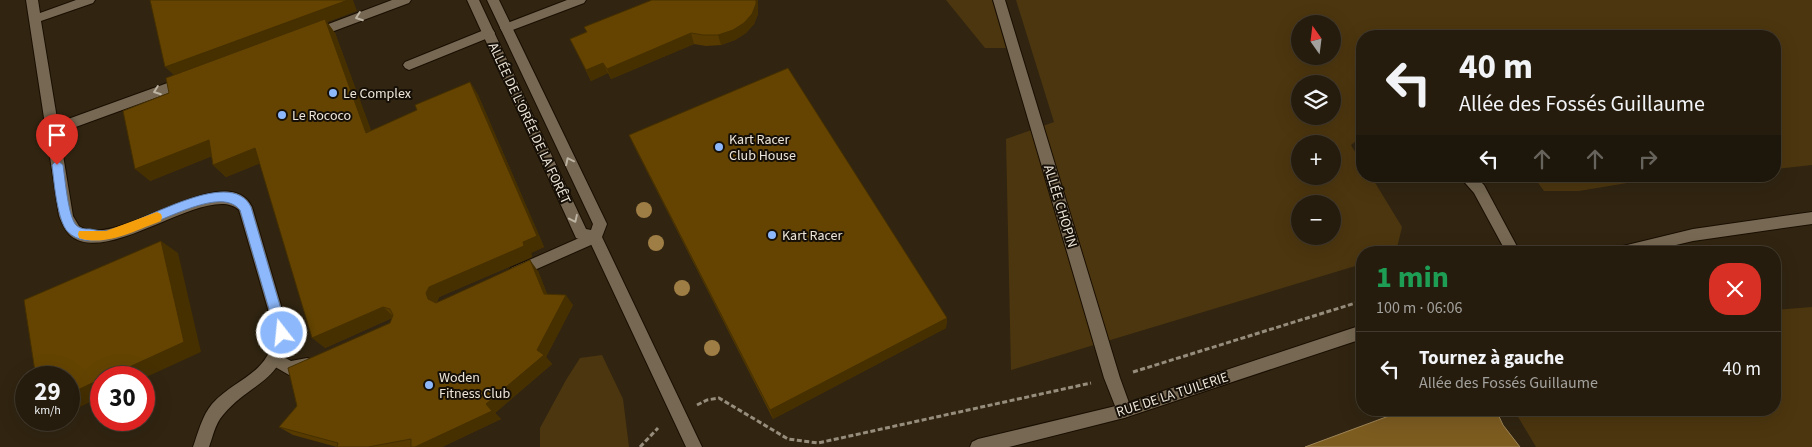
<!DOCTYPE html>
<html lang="fr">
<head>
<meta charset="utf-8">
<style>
	body { margin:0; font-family:"Source Sans 3",sans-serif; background:#31291b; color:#f1f3f6; height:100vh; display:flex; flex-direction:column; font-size:19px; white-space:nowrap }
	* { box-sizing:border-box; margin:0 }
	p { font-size:16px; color:#a3a19d }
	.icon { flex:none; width:28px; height:28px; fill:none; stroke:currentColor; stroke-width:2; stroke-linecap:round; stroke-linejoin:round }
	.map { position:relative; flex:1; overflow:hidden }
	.panel { position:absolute; left:1356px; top:246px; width:425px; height:170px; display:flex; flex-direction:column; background:#251c0d; border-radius:20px; box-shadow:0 5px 20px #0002,0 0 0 1px #423a2e }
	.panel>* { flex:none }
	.top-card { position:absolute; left:1356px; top:30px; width:425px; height:152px; border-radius:20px; box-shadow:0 5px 20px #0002,0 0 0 1px #423a2e; background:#251c0d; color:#f1f3f6; overflow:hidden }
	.needle { width:32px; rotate:346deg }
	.tools { position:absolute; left:1291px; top:15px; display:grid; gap:10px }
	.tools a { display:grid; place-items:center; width:50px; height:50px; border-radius:50%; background:#251c0d; box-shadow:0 5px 20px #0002,0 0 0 1px #423a2e; font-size:25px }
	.speed { position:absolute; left:15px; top:366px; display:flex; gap:10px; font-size:25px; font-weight:700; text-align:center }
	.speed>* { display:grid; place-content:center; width:65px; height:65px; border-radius:50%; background:#251c0d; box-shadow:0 5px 20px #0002,0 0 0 1px #423a2e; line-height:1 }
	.speed small { font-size:12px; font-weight:400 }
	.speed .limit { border:8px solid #d22; background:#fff; color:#111 }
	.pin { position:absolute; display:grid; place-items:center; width:42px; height:42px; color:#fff; margin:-51px -21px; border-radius:50% 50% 50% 0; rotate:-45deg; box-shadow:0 0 5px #0007 }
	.pin .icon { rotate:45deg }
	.me { position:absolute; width:55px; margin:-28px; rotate:344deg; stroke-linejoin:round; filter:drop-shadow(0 0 4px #0008) }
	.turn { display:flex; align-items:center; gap:18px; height:105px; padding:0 20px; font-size:22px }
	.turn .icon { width:65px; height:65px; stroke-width:2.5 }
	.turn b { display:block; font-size:35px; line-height:42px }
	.lanes { display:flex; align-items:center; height:48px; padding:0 20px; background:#0003; justify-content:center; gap:25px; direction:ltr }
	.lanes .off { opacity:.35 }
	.round { display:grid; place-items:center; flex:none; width:52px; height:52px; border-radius:20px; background:#31291b }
	.summary { display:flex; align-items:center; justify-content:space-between; height:85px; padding:0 20px }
	h1 { font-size:30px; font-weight:700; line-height:38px; color:#1e9e55 }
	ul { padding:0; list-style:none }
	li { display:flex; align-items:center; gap:15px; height:75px; padding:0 20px; border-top:1px solid #423a2e }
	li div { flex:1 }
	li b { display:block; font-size:19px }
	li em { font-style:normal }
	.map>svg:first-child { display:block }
	.green { fill:#4c360f; fill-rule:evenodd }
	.water { fill:#7d5c20; stroke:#9f8557 }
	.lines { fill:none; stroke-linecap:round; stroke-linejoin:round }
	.service-casing { stroke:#190e00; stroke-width:2 }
	.minor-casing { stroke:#190e00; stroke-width:2 }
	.tertiary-casing { stroke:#190e00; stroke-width:2 }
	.path { stroke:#978d7d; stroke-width:3; stroke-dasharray:5 2.5; stroke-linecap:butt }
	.service { fill:#766852; fill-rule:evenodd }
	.minor { fill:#766852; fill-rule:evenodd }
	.tertiary { fill:#766852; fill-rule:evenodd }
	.tree { fill:#9f7e46 }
	.wall { fill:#563a00 }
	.shaded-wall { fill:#463000 }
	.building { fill:#644400; stroke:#463000 }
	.oneway { stroke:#bdb3a2 }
	.route { fill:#8db9fc; stroke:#5c78a4 }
	.slow { fill:#f59e0b }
	.poi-dot { fill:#8db9fc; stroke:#150f07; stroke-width:2 }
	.labels { text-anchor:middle; stroke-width:4; stroke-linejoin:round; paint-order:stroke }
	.poi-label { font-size:14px; fill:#ede5d8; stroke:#150f07; text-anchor:start }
	.street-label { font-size:14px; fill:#ede5d8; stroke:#150f07 }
</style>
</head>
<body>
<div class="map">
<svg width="1812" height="447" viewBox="0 0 1812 447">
	<rect width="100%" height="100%" fill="#312511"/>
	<path class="green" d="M946,0H992L1006,48H985Z
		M1016,0H1812V165L1775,169V36H1362V136L1351,145L1362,163V176H1371L1402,227L1396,252H1362V264L1011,370L1006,139L1054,122ZM1300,24H1332V56H1300ZM1300,84H1332V116H1300ZM1300,144H1332V176H1300ZM1300,204H1332V236H1300Z
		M1533,176H1695L1633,182L1579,191H1544Z
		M1812,307V447H1536L1514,410H1775V310Z
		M602,355L623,399L629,447H540V428L566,380L580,358Z"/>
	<path class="water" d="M1405,410H1496L1503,425L1520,447H1305Z"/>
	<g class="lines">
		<g class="service-casing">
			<path id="service" d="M392,0H411L409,3L318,37H310L308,34L310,31Z
				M567,0H586L584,3L510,31H502L500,28L502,25Z
				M993,0H1005L1120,378L1132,411L1129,416L1124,418L1119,416L1104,378Z
				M489,28L493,30L495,33L493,36L409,70L405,68L403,65L405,62Z
				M184,77L188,78L190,82L188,86L51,136L46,135L45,131L46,127Z
				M1459,176H1475L1484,185L1520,252H1506L1474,193Z
				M595,231L600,233L602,237L600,241L521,276L516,278L511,276L509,272L511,268Z
				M275,352L291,361L307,358L312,360L314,365L312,370L289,375L270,364L268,359L270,354Z"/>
		</g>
		<g class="minor-casing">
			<path id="minor" d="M26,0H38L40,13L76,0H95L93,3L41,21L73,216L79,226C115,252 227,155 252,207L289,333C281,385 251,381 223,415C215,424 213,436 209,447H193C198,433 202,416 212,404C237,376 268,376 275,333L239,210C209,181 109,267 71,236C65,231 62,223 59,216Z
				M467,0H479L586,229L591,230L593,224L487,0H499L607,224L602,237L702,447H686L590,242L576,238Z"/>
		</g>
		<g class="tertiary-casing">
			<path id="tertiary" d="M1812,212V224L1693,241L1646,252H1616L1618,248L1623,246L1693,229Z
				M1362,325V339L1124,418L1009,447H970L972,442L978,439L1124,404Z"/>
		</g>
		<path class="path" d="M1133,372L1362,301
			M697,405L707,400L719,398L788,439L818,443L1091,383
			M640,447L658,428"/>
		<use href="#service" class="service"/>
		<use href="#minor" class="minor"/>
		<use href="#tertiary" class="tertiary"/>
	</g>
	<g class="tree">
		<circle cx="644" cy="210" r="8"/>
		<circle cx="656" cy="243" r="8"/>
		<circle cx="682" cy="288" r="8"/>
		<circle cx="712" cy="348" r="8"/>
	</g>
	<path class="wall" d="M652,0H758V14L754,24L746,33L735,40L721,45L706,46L694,44L611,79L608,73L591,81L570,39L586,32Z
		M357,11L327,22L335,33L371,131L417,110L470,82L478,95L544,247L531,253L532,257L439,297L437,302L538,271L547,294L573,305L546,357L552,364L495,413L501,419L442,447H337L293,435L279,427L390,323L392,318L325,348L260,163L226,177L213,165L212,156L150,181L174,75Z
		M629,135L947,318L946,328L773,419L635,148Z"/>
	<path class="shaded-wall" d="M348,0H353L357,11L327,22L335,33L377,146L366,133L176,77L165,67Z
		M756,0H758V14L754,24L746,33L735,40L721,45L718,35Z
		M691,33L694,44L611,79L607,69Z
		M603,63L608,73L591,81L586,70Z
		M470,82L478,95L544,247L531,253L532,257L439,297L436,303L428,299L426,293L429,287L523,242Z
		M209,140L222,152L150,181L135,169Z
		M255,148L268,160L226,177L213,165Z
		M161,241L178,253L201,352L144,378H105Z
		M530,260L538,271L551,304L544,294Z
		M566,295L573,305L546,357L552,364L495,413L501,419L442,447H415L486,404L537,350Z
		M383,307L394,317L325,348L312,338Z
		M947,318L946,328L773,419L770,410Z
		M101,379V397L69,412V394Z"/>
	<path class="building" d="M150,0H348L165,67Z
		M652,0H756V4L752,14L744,23L733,30L718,35H703L691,33L607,69L603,63L586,70L570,39L587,32L584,27Z
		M325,19L366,133L417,110L415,105L470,82L537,236L523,242L524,246L429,287L426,293L428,299L436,303L530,260L544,294L566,295L537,350L544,355L486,404L492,411L415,447H411V439L368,447H337L338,443L279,427L297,406L288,368L390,323L393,315L390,309L383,307L312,338L255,148L213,165L209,140L135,169L123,111L169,93L166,78Z
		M788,68L947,318L770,410L629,135Z
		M161,241L184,342L105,378H101V379L69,394V378H36L24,300Z"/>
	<defs><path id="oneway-chevron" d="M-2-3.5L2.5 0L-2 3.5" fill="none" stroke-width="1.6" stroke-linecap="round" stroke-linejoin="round" transform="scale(1.25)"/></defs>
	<g class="oneway">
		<use href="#oneway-chevron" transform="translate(359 17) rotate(160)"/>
		<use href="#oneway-chevron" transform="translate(157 91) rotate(160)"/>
		<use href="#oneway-chevron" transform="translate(569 161) rotate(-116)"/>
		<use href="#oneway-chevron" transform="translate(574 219) rotate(65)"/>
	</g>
	<path class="route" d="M57,160L63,165C65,178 68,216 76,225C80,229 85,229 90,229C95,230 101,231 105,231C137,227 230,164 251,207L288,333L287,337L282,338L278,337L276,333L240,210C211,174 105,269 68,232C57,221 54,181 52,165Z"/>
	<path class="slow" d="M157,212L161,214L162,217L161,221C136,230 106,247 79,238L78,234L79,231H106Z"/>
	<g class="poi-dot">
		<circle cx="333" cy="93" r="5"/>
		<circle cx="282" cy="115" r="5"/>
		<circle cx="719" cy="147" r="5"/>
		<circle cx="772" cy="235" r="5"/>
		<circle cx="429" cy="385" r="5"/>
	</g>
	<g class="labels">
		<g class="poi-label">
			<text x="343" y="98">Le Complex</text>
			<text x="292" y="120">Le Rococo</text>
			<text x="729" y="144">Kart Racer<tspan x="729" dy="16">Club House</tspan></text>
			<text x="782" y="240">Kart Racer</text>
			<text x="439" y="382">Woden<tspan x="439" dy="16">Fitness Club</tspan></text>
		</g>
		<g class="street-label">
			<text transform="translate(530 123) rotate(65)" y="5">ALLÉE DE L'ORÉE DE LA FORÊT</text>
			<text transform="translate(1061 206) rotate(73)" y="5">ALLÉE CHOPIN</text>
			<text transform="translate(1172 394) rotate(-18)" y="5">RUE DE LA TUILERIE</text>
		</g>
	</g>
</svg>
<div class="tools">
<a><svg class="needle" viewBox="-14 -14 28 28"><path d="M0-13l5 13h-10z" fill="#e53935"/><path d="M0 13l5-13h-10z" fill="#a3a19d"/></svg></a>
<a><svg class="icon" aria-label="layers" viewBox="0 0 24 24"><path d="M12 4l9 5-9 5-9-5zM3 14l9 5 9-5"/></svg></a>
<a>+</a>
<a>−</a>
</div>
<div class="speed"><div>29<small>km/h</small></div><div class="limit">30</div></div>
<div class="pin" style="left:57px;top:165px;background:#d93025"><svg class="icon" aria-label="arrive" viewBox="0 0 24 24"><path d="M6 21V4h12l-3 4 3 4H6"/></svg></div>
<svg class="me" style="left:282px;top:333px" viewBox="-20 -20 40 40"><circle r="17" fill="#8db9fc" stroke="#fff" stroke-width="3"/><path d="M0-11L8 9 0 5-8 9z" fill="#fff"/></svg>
<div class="top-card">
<div class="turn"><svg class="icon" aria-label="left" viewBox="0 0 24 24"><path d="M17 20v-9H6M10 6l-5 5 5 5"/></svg><div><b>40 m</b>Allée des Fossés Guillaume</div></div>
<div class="lanes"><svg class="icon" aria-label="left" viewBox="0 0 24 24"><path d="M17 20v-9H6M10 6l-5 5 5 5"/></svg><svg class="icon off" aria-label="ahead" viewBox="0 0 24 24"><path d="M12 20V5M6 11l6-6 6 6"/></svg><svg class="icon off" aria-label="ahead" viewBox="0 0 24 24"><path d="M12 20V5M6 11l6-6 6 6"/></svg><svg class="icon off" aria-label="right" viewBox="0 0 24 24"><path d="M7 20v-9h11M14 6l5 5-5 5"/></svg></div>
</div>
<section class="panel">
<div class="summary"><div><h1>1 min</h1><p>100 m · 06:06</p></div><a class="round" style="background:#d93025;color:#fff"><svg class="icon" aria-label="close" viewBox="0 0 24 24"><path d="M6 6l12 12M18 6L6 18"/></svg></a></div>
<ul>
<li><svg class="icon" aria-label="left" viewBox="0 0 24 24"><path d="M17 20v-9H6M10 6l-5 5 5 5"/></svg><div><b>Tournez à gauche</b><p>Allée des Fossés Guillaume</p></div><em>40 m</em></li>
</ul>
</section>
</div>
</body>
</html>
